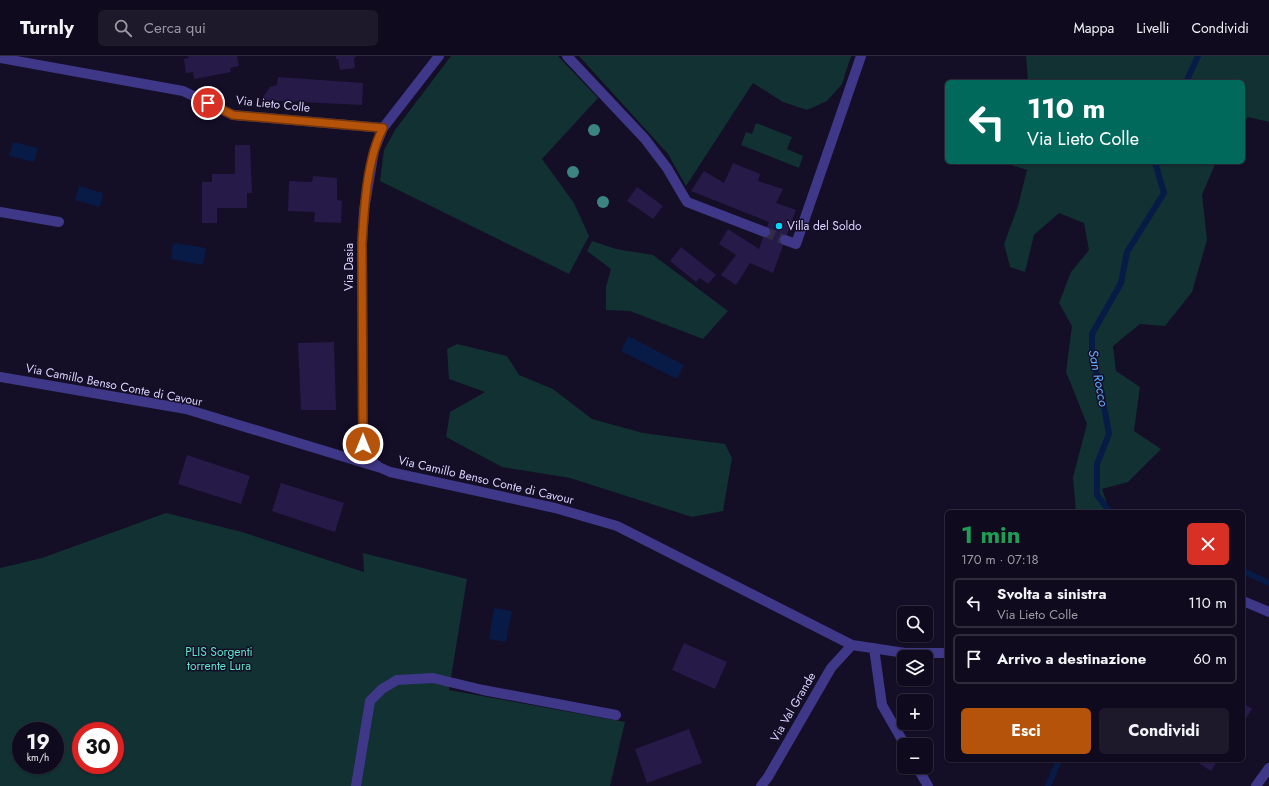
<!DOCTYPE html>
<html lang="it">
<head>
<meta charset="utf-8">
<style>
	body { margin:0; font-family:Jost,sans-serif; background:#1d182a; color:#f1f3f6; height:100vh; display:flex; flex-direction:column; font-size:15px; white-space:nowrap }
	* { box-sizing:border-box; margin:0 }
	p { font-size:13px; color:#9b9aa4 }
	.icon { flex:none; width:22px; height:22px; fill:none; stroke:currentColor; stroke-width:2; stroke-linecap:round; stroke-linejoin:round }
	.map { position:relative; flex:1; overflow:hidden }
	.sheet { position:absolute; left:945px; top:454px; width:300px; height:252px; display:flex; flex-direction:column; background:#0f0a1d; border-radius:6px; box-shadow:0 1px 3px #0004,0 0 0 1px #2f2b3b }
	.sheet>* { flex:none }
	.banner { position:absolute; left:945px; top:24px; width:300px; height:84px; border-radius:6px; box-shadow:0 1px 3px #0004,0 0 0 1px #2f2b3b; background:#00695c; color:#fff; overflow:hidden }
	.tools { position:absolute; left:897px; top:550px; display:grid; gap:8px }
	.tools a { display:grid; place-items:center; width:36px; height:36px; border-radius:6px; background:#0f0a1d; box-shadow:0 1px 3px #0004,0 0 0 1px #2f2b3b; font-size:20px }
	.speed { position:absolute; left:12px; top:666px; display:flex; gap:8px; font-size:20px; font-weight:700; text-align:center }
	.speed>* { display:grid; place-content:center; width:52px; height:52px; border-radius:50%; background:#0f0a1d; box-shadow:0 1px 3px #0004,0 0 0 1px #2f2b3b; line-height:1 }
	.speed small { font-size:10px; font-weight:400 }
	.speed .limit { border:6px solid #d22; background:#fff; color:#111 }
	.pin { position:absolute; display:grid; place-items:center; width:34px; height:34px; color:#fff; margin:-17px; border:2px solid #fff; border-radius:50%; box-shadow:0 1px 4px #0007 }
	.me { position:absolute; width:44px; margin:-22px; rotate:0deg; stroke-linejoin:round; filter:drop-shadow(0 0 3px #0008) }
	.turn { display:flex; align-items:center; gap:14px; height:84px; padding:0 16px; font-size:18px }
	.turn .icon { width:52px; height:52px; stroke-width:2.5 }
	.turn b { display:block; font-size:28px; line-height:34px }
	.round { display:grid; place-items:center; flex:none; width:42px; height:42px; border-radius:6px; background:#1d182a }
	.head { display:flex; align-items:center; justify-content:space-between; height:68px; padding:0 16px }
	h1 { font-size:24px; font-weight:700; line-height:30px; color:#1e9e55 }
	.action { display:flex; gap:8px; margin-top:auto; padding:8px 16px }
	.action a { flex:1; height:46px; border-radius:6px; background:#b45309; color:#fff; font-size:16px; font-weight:700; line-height:46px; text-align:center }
	.action a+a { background:#1d182a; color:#f1f3f6 }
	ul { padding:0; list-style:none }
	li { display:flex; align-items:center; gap:12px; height:50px; margin:0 8px 6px; padding:0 8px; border:2px solid #2f2b3b; border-radius:6px }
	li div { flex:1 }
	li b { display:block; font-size:15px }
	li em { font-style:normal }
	header { display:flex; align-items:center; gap:24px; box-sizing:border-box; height:56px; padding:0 20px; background:#0f0a1d; border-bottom:1px solid #2f2b3b }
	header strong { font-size:19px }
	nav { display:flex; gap:22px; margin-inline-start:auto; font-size:14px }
	.search { width:280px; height:36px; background:#1d182a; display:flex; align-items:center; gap:10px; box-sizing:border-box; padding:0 14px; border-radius:6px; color:#9b9aa4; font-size:15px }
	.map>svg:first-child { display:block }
	.green { fill:#113132; fill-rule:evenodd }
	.water { fill:#081b47 }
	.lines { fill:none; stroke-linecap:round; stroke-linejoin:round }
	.stream { stroke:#081b47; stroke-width:6 }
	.building { fill:#261a49 }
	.minor-tunnel { stroke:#322c47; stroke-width:10; stroke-dasharray:10 5; stroke-linecap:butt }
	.minor { stroke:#3f3788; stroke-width:10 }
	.tree { fill:#3b8481 }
	.route-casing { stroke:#753606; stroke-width:10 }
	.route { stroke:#b45309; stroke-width:7 }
	.poi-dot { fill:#01d7ff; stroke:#140e27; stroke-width:1.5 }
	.labels { text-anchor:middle; stroke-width:3; stroke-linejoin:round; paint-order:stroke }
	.street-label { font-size:12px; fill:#dcd5ff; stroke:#140e27 }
	.poi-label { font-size:12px; fill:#dcd5ff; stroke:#140e27; text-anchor:start }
	.park-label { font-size:12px; fill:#5be5ca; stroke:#140e27 }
	.water-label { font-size:13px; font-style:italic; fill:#63aeff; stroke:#140e27 }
</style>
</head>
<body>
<header>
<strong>Turnly</strong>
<div class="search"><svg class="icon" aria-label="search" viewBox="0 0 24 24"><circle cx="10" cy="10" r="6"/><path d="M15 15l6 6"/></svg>Cerca qui</div>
<nav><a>Mappa</a><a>Livelli</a><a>Condividi</a></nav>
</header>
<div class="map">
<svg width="1269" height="730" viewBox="0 0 1269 730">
	<rect width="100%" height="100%" fill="#140e27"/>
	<path class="green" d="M451,0H558L598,42L542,103L574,147L589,180L569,218L380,125L384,94L395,74Z
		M579,0H851L842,28L827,45L807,54L783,46L753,27L686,130L668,98Z
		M1026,0H1269V66L1248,61L1243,67V26H1028Z
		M756,67L792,81L787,93L803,100L799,112L741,89L746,76L752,78Z
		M1001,106H1216L1202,139L1207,184L1192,236L1165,270L1140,268L1113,290L1116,315L1140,331L1134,375L1161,393L1128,426L1102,433L1110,456H1076L1073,421L1087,368L1066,316L1072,270L1059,247L1071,216L1089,194L1084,167L1059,157L1034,179L1025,216L1010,211L1004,188L1018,150L1027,114Z
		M592,185L616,193L653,199L728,255L703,283L630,255L606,254V231L611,213L587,195Z
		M457,288L507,300L519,319L553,333L592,363L643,377L725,388L732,402L723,455L692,461L570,422L502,411L446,381L450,356L485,336L449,323L447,293Z
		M166,457L242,476L364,516L363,497L467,523L449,634L625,666L610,730H0V512L42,502ZM21,675H55V709H21ZM81,675H115V709H81Z"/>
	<path class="water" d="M13,86L38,92L34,106L9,100Z
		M79,130L103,137L100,151L75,144Z
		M173,187L206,192L203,209L171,203Z
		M628,280L684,309L677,323L621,295Z
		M494,552L512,555L506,586L489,583Z"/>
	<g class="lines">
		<path class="stream" d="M1186,26L1198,0
			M1110,456L1097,439V408L1109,378L1101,333L1092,302V278L1121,227L1127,196L1164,137L1155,106
			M1243,515L1269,527
			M1048,730L1059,704"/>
	</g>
	<path class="building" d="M188,0H237L239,10L230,12L231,16L194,23L193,16L186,17L184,3L189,2Z
		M336,0H356V1L354,2L355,12L340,14L338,3H336Z
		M278,21L363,27L362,49L261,44L270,31L277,29Z
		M235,89H250L252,137H247V152H217V167H202V126H212V118H235Z
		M733,107L760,118L758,125L783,133L776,147L796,154L773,217L750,207L736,229L721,219L736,199L719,188L728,173L759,193L769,166L691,135L704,115L724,127Z
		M313,120L337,122V144L342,145L341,167L314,166L315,156L288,155L289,125L312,126Z
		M637,131L663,150L653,163L627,145Z
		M681,191L716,219L708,228L700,222L696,226L670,205Z
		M334,286L336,354H301L298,287Z
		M187,399L250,420L241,448L178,428Z
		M281,427L344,447L335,476L272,455Z
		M684,587L727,606L715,633L672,614Z
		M1243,647L1252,653L1243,667Z
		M689,673L702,707L647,727L635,693Z
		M1194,704H1218L1211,715Z"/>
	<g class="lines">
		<path class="minor-tunnel" d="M765,176L785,184"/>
		<path class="minor" d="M567,0L645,83L667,112L687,146L765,176
			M0,2L183,35L233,59L383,72
			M0,156L59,166
			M785,184L796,188L861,0
			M0,321L186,353L381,412L390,416L555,452L617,470L852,589L905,597H947
			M378,410C369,405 366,398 363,389L362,188L364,154L374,95L383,72L439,0
			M1243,545L1269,556
			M874,592L882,649L905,689
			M917,711L928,730
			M356,730L370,645L382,633L397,624L433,622L483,634L616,659
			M761,730L768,721L831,612L852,589
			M1256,730L1269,712"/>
	</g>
	<g class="tree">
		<circle cx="594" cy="74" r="6"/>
		<circle cx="573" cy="116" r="6"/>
		<circle cx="603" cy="146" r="6"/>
	</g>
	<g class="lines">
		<g class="route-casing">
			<path id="route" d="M208,47L233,59L383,72C367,102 364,153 362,188L363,388"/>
		</g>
		<use href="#route" class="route"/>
	</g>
	<circle class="poi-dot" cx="779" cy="170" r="4"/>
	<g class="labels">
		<g class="street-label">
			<text transform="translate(273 48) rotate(6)" y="4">Via Lieto Colle</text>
			<text transform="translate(349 211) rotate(-90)" y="4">Via Dasia</text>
			<text transform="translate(114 329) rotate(11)" y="4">Via Camillo Benso Conte di Cavour</text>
			<text transform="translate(486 424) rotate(13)" y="4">Via Camillo Benso Conte di Cavour</text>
			<text transform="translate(793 651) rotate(-60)" y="4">Via Val Grande</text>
		</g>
		<g class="poi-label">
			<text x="787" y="174">Villa del Soldo</text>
		</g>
		<g class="park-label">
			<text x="219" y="600">PLIS Sorgenti<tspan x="219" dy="14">torrente Lura</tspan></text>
		</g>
		<g class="water-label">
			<text transform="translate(1099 322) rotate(79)" y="5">San Rocco</text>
		</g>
	</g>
</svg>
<div class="tools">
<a><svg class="icon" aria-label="search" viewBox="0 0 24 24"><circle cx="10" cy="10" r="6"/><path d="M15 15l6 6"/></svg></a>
<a><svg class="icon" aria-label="layers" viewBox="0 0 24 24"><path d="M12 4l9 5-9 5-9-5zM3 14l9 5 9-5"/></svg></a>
<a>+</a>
<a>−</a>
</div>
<div class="speed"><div>19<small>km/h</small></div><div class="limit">30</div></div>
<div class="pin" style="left:208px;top:47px;background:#d93025"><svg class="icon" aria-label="arrive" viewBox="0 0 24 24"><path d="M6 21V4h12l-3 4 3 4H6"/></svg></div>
<svg class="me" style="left:363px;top:388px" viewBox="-20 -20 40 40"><circle r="17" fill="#b45309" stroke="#fff" stroke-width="3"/><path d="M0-11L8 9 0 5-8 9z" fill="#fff"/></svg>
<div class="banner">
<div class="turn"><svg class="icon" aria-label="left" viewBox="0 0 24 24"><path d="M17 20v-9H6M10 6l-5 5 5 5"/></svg><div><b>110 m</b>Via Lieto Colle</div></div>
</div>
<section class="sheet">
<div class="head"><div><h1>1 min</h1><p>170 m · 07:18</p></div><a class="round" style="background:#d93025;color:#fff"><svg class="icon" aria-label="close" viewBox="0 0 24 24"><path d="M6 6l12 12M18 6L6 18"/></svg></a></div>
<ul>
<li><svg class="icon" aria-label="left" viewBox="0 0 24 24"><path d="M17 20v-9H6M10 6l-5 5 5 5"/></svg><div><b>Svolta a sinistra</b><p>Via Lieto Colle</p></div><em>110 m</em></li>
<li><svg class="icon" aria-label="arrive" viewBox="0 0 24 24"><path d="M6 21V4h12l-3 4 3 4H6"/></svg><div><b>Arrivo a destinazione</b></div><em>60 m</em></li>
</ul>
<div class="action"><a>Esci</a><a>Condividi</a></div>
</section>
</div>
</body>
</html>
